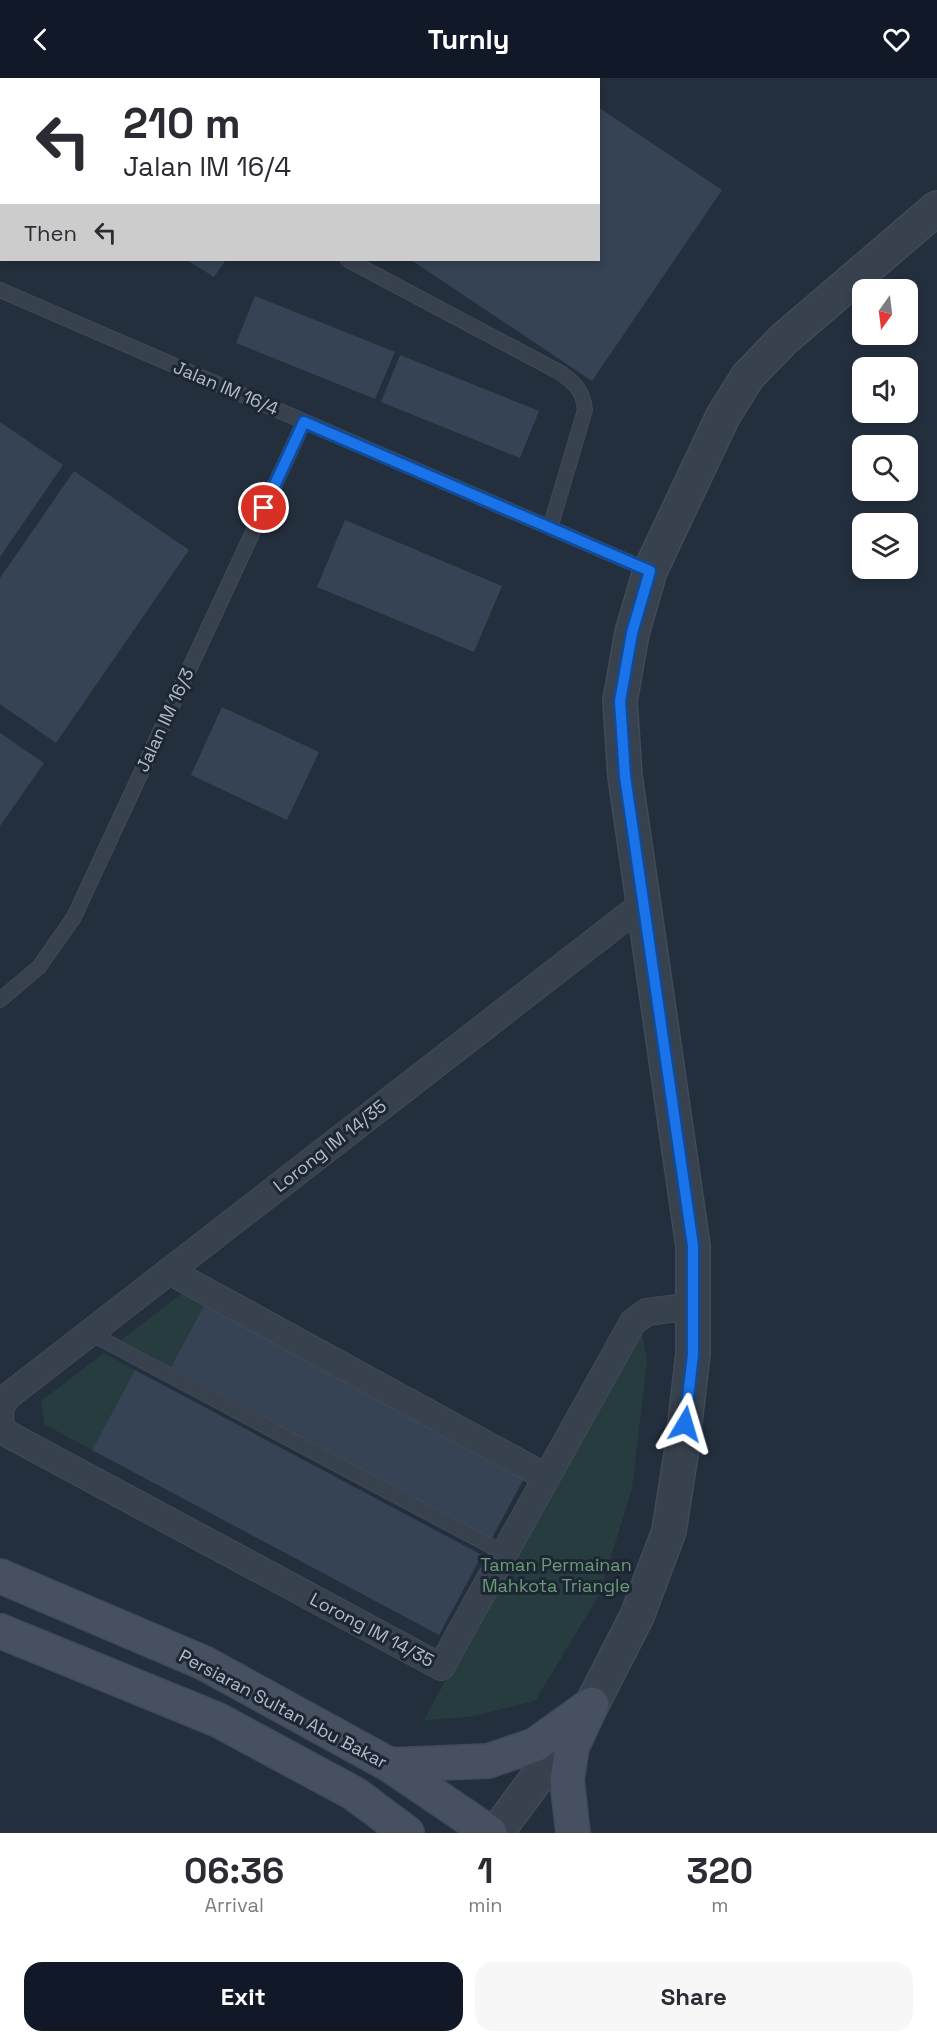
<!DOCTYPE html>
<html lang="en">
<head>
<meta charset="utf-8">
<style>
	body { margin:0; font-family:"Space Grotesk",sans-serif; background:#f7f7f7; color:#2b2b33; height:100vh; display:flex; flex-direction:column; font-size:22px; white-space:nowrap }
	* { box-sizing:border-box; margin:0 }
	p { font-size:20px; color:#7c7c81 }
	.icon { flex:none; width:33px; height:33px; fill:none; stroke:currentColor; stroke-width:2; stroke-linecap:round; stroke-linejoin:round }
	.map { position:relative; height:1755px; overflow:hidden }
	.drawer { display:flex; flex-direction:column; background:#fff; flex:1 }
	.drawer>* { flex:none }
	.banner { position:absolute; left:0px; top:0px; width:600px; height:183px; box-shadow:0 3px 9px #0003; background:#fff; color:#2b2b33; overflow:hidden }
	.needle { width:39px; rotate:194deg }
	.controls { position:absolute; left:852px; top:201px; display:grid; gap:12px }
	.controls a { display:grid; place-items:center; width:66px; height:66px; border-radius:12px; background:#fff; box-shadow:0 3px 9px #0003; font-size:30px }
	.pin { position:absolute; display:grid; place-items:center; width:51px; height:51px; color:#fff; margin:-26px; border:3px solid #fff; border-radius:50%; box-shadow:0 2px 6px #0007 }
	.me { position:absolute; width:66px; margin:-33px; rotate:7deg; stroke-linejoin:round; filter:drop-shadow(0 0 4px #0008) }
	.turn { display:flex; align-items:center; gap:21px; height:126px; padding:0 24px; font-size:27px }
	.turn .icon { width:78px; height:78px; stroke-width:2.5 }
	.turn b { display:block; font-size:42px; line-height:51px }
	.then { display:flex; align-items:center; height:57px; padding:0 24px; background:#0003; gap:12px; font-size:22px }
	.eta { display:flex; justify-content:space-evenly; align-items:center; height:102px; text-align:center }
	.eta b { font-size:36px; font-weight:700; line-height:42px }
	.action { display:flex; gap:12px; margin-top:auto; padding:12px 24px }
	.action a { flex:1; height:69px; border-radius:18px; background:#111827; color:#fff; font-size:24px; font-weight:700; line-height:69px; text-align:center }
	.action a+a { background:#f7f7f7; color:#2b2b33 }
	header { display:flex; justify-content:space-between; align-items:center; height:78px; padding:0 24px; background:#111827; color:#fff; font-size:27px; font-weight:700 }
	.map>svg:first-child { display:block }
	.green { fill:#263c3f }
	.building { fill:#364354 }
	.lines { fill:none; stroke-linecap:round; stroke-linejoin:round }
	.service-casing { stroke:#414a57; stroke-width:16 }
	.minor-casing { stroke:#414a57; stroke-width:28 }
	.tertiary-casing { stroke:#414a57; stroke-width:36 }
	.secondary-casing { stroke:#414a57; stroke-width:36 }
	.service { stroke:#38414e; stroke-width:14 }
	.minor { stroke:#38414e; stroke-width:26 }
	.tertiary { stroke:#38414e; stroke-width:33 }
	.secondary { stroke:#465061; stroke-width:33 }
	.route-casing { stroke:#114b97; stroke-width:15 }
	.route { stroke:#1a73e8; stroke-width:10 }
	.labels { text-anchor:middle; stroke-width:6; stroke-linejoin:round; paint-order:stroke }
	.street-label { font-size:18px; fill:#b4bcc9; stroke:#1d2633 }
	.park-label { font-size:18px; fill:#6b9a76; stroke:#1d2633 }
</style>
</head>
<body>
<header><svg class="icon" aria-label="back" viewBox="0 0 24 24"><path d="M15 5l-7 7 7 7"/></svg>Turnly<svg class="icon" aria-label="heart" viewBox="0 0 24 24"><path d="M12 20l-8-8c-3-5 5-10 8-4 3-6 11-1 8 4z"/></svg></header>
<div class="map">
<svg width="937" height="1755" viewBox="0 0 937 1755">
	<rect width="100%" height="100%" fill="#242f3e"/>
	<path class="green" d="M189,1210L208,1220L171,1289L121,1262Z
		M640,1244L647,1283L632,1411L599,1517L535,1623L468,1639L424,1642Z
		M104,1275L135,1292L92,1372L44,1346L41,1323Z"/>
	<path class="building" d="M598,29L722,112L592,303L411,182H598Z
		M187,182H226L214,199Z
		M255,218L395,274L375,321L236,265Z
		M400,277L539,333L520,380L381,324Z
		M0,344L63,387L0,479Z
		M74,393L189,472L56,665L0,626V500Z
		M345,442L502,508L474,574L317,509Z
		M222,629L319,674L287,742L191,697Z
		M0,655L44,685L0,748Z
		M208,1220L528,1393L492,1460L171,1289Z
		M135,1292L482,1477L439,1557L92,1372Z"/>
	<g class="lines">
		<g class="service-casing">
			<path id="service" d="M348,182L561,295C576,306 583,313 585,332L550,450
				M0,212L650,493
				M0,922L39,889L74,839L304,344
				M90,1255L504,1475"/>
		</g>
		<g class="minor-casing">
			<path id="minor" d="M169,1193L546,1399
				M0,1342L1,1329L7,1319L644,825
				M0,1343L4,1354L441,1589L633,1244L647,1234L693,1228"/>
		</g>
		<g class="tertiary-casing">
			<path id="tertiary" d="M496,1755L592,1626L637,1538L669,1453L682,1370L693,1276V1168L625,698L620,623L632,555L650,493L723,338L748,298L784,261L937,130"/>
		</g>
		<g class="secondary-casing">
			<path id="secondary" d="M0,1498L204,1585L390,1687L490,1755
				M0,1553L218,1642L355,1716L407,1755
				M390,1687L488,1683L535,1667L592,1626
				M573,1755L567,1702L572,1669L591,1628"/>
		</g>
		<use href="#service" class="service"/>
		<use href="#minor" class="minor"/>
		<use href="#tertiary" class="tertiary"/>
		<use href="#secondary" class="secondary"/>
	</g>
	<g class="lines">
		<g class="route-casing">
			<path id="route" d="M264,430L304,344L650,493L632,555L620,623L625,698L693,1168V1276L685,1346"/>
		</g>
		<use href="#route" class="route"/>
	</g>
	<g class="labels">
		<g class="street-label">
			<text transform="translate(226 310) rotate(23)" y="6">Jalan IM 16/4</text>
			<text transform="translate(165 642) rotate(-65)" y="6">Jalan IM 16/3</text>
			<text transform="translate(330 1068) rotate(-38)" y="6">Lorong IM 14/35</text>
			<text transform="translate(372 1552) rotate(28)" y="6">Lorong IM 14/35</text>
			<text transform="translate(283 1631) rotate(28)" y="6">Persiaran Sultan Abu Bakar</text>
		</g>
		<g class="park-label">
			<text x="556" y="1493">Taman Permainan<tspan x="556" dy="21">Mahkota Triangle</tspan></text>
		</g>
	</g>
</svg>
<div class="controls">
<a><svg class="needle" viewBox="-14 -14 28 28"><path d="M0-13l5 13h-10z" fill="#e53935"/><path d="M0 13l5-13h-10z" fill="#7c7c81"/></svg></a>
<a><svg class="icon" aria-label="sound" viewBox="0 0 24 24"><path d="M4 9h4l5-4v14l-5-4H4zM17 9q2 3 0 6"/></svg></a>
<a><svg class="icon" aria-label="search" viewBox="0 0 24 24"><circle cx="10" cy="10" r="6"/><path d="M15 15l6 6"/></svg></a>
<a><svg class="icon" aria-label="layers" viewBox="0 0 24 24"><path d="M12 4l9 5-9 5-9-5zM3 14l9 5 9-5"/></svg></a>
</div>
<div class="pin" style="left:264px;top:430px;background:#d93025"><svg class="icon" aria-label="arrive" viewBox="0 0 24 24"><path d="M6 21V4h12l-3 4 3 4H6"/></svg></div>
<svg class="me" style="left:685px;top:1346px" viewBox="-20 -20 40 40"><path d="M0-17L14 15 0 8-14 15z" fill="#1a73e8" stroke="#fff" stroke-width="4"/></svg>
<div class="banner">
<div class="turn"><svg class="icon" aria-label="left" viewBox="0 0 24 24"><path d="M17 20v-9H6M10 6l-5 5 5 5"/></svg><div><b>210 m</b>Jalan IM 16/4</div></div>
<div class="then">Then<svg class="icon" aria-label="left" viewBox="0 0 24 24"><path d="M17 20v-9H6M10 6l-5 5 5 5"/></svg></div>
</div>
</div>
<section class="drawer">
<div class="eta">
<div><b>06:36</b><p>Arrival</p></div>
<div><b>1</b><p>min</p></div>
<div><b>320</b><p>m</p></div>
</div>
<div class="action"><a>Exit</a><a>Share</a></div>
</section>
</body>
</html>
